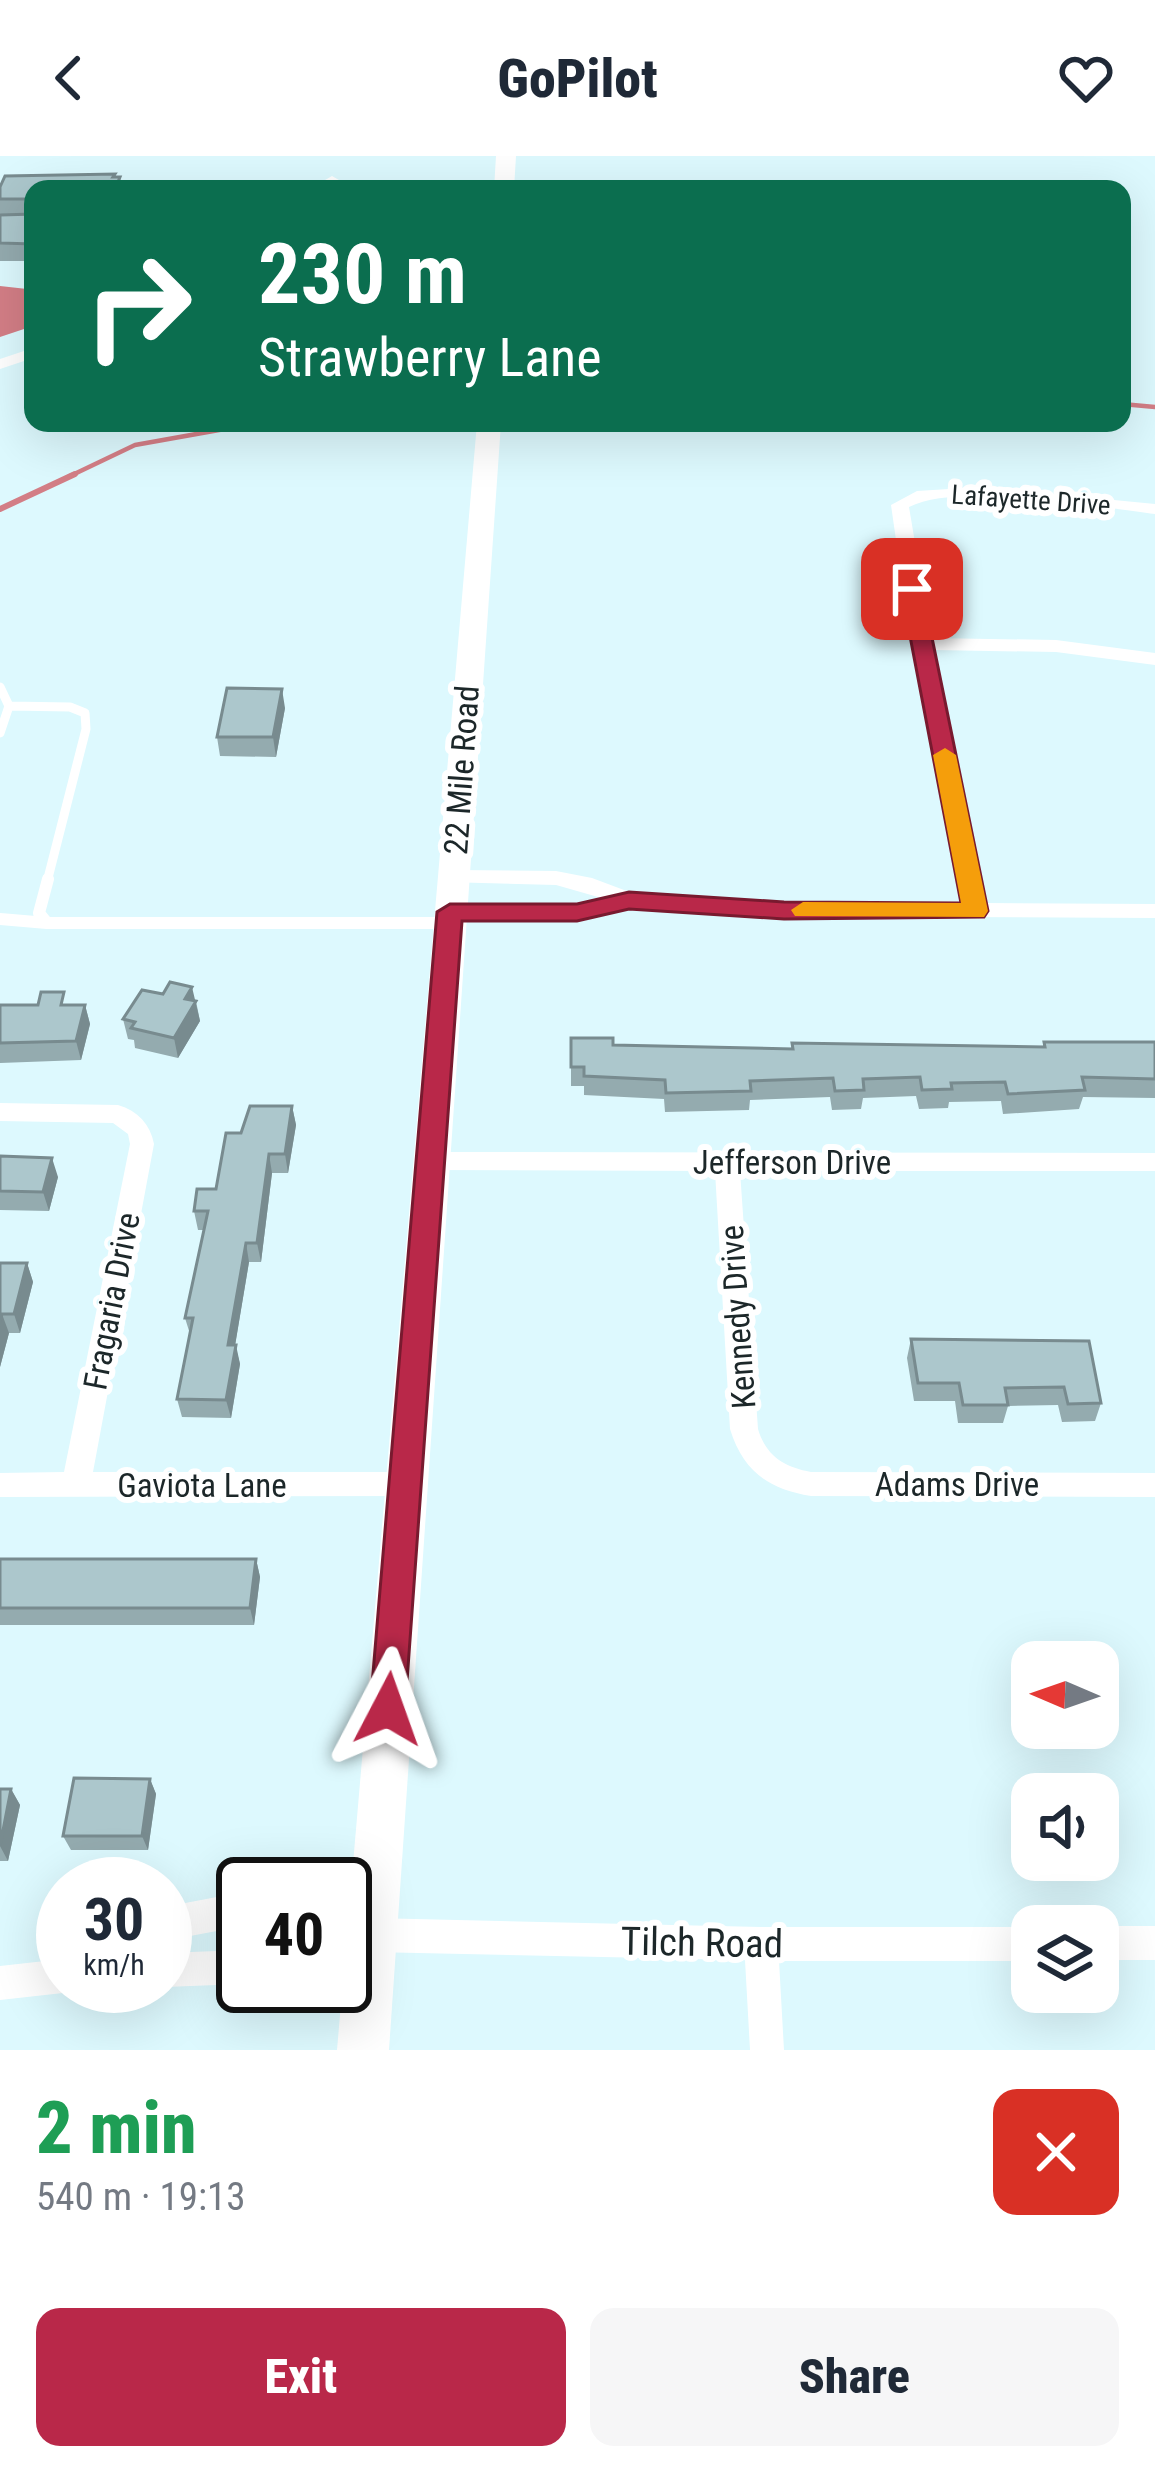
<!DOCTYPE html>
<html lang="en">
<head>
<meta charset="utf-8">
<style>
	body { margin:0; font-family:"Roboto Condensed",sans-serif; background:#f6f6f7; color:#1f2937; height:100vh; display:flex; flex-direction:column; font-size:45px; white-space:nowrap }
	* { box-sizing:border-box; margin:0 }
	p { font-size:39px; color:#747a83 }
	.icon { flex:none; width:66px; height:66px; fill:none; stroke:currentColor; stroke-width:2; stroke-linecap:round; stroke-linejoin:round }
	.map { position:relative; height:1894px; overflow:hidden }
	.drawer { display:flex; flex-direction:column; background:#fff; flex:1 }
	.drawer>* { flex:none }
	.banner { position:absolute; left:24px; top:24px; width:1107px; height:252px; border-radius:24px; box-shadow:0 12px 48px #0002; background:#0b6e4f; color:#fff; overflow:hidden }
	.needle { width:78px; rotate:272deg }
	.controls { position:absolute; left:1011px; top:1485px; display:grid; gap:24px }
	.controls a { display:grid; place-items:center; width:108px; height:108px; border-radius:24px; background:#fff; box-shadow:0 12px 48px #0002; font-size:60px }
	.speed { position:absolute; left:36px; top:1701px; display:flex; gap:24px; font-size:60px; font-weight:700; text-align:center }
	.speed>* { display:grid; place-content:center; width:156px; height:156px; border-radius:50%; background:#fff; box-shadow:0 12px 48px #0002; line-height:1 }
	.speed small { font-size:30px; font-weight:400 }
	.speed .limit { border:6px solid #111; border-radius:18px; background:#fff; color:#111 }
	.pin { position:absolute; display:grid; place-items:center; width:102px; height:102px; color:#fff; margin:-51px; border-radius:24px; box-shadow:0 6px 18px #0006 }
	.me { position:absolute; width:132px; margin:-66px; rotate:4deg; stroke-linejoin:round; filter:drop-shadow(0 0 9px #0008) }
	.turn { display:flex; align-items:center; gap:42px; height:252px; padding:0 36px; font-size:54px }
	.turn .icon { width:156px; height:156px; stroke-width:2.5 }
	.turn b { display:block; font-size:84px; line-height:102px }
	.round { display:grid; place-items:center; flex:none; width:126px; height:126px; border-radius:24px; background:#f6f6f7 }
	.headline { display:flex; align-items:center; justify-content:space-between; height:204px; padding:0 36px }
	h1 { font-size:72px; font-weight:800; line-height:90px; color:#1e9e55 }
	.button { display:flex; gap:24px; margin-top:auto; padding:24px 36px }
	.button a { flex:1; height:138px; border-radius:24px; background:#b92849; color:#fff; font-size:48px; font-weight:800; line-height:138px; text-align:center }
	.button a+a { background:#f6f6f7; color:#1f2937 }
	header { display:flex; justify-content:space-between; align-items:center; height:156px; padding:0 36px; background:#fff; font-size:54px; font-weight:800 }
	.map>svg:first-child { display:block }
	.water { fill:#d37e86 }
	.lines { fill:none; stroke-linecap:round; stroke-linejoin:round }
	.stream-far1 { stroke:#d37e86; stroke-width:4.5 }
	.stream { stroke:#d37e86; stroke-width:6 }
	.lane-far1 { stroke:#fff; stroke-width:9 }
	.lane { stroke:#fff; stroke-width:12 }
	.street { fill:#fff; fill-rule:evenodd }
	.secondary { fill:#fff; fill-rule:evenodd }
	.wall { fill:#94abaf }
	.shaded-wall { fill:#788b8f }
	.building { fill:#acc7cc; stroke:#788b8f; stroke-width:3 }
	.route { fill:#b92849; stroke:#781a2f; stroke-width:3 }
	.slow { fill:#f59e0b }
	.labels { text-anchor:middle; stroke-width:12; stroke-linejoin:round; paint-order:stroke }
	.far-street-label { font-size:27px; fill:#1c2729; stroke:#fff }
	.street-label { font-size:33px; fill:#1c2729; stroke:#fff }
	.near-street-label { font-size:39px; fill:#1c2729; stroke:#fff }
</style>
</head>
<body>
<header><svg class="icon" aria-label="back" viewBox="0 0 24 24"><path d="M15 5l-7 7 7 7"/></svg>GoPilot<svg class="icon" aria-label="heart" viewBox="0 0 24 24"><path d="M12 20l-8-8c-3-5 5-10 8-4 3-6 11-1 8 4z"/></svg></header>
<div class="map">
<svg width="1155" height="1894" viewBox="0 0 1155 1894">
	<rect width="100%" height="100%" fill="#ddf9fe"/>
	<path class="water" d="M0,130L27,133L33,144V170L0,181Z"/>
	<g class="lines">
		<path class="stream-far1" d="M1122,248L1155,251
			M68,321L135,289L258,267"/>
		<path class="stream" d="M0,353L75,318"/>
		<path class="lane-far1" d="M0,531L9,550L70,551L85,557L86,573L47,726
			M0,577L9,550"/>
		<path class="lane" d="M48,723L39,757L47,767H448
			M0,763L47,767"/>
		<path class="street" d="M332,20L339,24L337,33H323L325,24Z
			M33,192V202L0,213V203Z
			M981,331L1155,348V358C1096,351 960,325 909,351L931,482L1056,484L1155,497V509L1056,496L933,494L984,747L1155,748V762L735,760L629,751L577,764L442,761L439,756L450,749L577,750L605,743L556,729L445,726L442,721L453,714L556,715L592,722L632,737L735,746L963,747L903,433L891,349L917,335Z
			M0,947L118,949C138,955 150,968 154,988L93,1316H404L414,1319L418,1328L414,1337L404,1340L0,1341V1317L64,1316L130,988L128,978L113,967L0,965Z
			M430,996L1155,997V1015H740L758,1273C766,1300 784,1311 811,1316L1155,1317V1341L811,1340C768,1333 743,1315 730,1273L715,1015L430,1014L421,1012L418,1005L421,998Z
			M243,1736V1770L185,1781L165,1791V1755L180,1748Z
			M372,1762L761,1771H1032V1805H779L784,1894H750L745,1804L372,1796L360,1791L355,1779L360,1767Z
			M1098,1770H1155V1804H1098Z
			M243,1794V1828L165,1831L163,1830L165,1797Z
			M63,1803V1830L75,1832L63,1837L0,1844V1810Z"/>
		<path class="secondary" d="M496,0H516L514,33H494Z
			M477,267H501L389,1894H337Z"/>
	</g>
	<path class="wall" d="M115,18V21H120L122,33H33V105H0V31Z
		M285,552L276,601L220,600L217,581Z
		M194,845H196L200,865L178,902L135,892L134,884L128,883L123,863Z
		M0,849H85L90,868L81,904L0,907Z
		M571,882L613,889L792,893V887L1043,891L1044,886H1155V942L1083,941L1079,953L1003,958L1001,945L949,946L948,952L919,953L916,940L863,942L861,953L832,954L830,941L750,944L749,954L665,956L664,943L584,939V930H571Z
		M292,950L296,969L288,1017H272L261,1106H249L235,1189L240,1208L231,1262L182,1261L177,1243L190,1178L185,1162L204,1074H198L194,1055L216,1033L241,977Z
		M0,1000L58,1021L49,1055L0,1054Z
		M0,1107H27L33,1126L20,1177H9L0,1211Z
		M911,1183L1089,1185L1101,1247L1095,1265L1062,1266L1058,1249L1008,1250L1003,1267H958L955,1245H914L907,1202Z
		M0,1403H256L260,1421L254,1469H0Z
		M150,1623L156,1638L148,1694H71L63,1680Z
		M0,1633H11L20,1649L8,1705H0Z"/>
	<path class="shaded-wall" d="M282,533L285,552L276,601L273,581Z
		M192,831L200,865L178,902L174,882L185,843Z
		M85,849L90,868L81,904L76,885Z
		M292,950L296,969L288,1017L285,998Z
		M269,998L272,1017L261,1106L257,1087Z
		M52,1002L58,1021L49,1055L43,1036Z
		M246,1087L249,1106L232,1208L228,1189Z
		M27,1107L33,1126L20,1177L14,1158Z
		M2,1158L9,1177L0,1211V1166Z
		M236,1189L240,1208L231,1262L226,1244Z
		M256,1403L260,1421L254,1469L250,1452Z
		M150,1623L156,1638L148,1694L142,1680Z
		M11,1633L20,1649L8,1705L0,1690Z"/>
	<path class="building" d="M115,18L113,21H120L115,33H33V88L0,87V59L33,58L29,43H0V31L5,20Z
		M227,532L282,533L273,581H217Z
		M170,826L192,831L185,843L196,845L174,882L131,872L135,866L123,863L142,834L163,838Z
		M41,836H64L61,849H85L76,885L0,887V849H38Z
		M571,882H613V889L793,893L792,887L1045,891L1044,886H1155V923L1082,921L1085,934L1008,938L1005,926L951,927L952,933L922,934L920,921L863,923L864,934L835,935L833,922L750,925L751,935L666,937L665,924L584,920V911H571Z
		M250,950H292L285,998H269L257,1087H246L228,1189H236L226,1244L177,1243L193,1162H185L208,1055H194L197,1033H216L226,977H241Z
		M0,1000L52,1002L43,1036L0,1035Z
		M0,1107H27L14,1158H2L0,1166Z
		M911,1183L1089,1185L1101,1247L1068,1248L1064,1231L1005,1232L1008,1249H963L959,1227H918Z
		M0,1403H256L250,1452H0Z
		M74,1622L150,1623L142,1680H63Z
		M0,1633H11L0,1690Z"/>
	<path class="route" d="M912,427L922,433L988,755L984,761L784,763L629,753L577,765H462L405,1553L400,1565L388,1570L375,1565L370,1553L437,756L450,748H577L629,736L784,746L961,747L901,433Z"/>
	<path class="slow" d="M945,592L956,599L988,755L984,761L795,760L791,754L803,746L961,747L933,599Z"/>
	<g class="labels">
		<g class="far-street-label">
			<text transform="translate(1031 344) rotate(4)" y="9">Lafayette Drive</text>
		</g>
		<g class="street-label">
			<text transform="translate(461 614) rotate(-86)" y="12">22 Mile Road</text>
			<text x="792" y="1018">Jefferson Drive</text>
			<text transform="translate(111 1145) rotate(-79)" y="12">Fragaria Drive</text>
			<text transform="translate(737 1161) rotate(-94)" y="12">Kennedy Drive</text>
			<text x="957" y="1340">Adams Drive</text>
			<text x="202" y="1341">Gaviota Lane</text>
		</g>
		<g class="near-street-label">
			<text transform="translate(702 1786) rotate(1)" y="14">Tilch Road</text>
		</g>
	</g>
</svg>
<div class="controls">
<a><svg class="needle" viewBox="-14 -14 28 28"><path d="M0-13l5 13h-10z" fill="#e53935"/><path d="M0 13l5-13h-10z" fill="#747a83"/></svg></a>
<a><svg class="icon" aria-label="sound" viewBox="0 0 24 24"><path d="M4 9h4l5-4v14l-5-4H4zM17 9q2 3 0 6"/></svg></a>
<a><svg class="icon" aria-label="layers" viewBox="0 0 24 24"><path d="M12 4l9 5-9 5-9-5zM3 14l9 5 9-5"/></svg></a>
</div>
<div class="speed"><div>30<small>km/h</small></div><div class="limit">40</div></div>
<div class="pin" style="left:912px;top:433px;background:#d93025"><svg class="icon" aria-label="arrive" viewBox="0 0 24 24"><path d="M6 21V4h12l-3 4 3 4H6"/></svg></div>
<svg class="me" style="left:388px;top:1553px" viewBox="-20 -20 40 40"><path d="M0-17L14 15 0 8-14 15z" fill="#b92849" stroke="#fff" stroke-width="4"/></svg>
<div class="banner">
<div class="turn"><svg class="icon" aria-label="right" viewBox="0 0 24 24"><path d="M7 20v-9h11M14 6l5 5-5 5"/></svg><div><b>230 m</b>Strawberry Lane</div></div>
</div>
</div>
<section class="drawer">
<div class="headline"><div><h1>2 min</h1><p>540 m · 19:13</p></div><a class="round" style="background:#d93025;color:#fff"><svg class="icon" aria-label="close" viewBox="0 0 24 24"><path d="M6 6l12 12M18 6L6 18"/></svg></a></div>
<div class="button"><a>Exit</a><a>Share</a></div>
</section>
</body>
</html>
